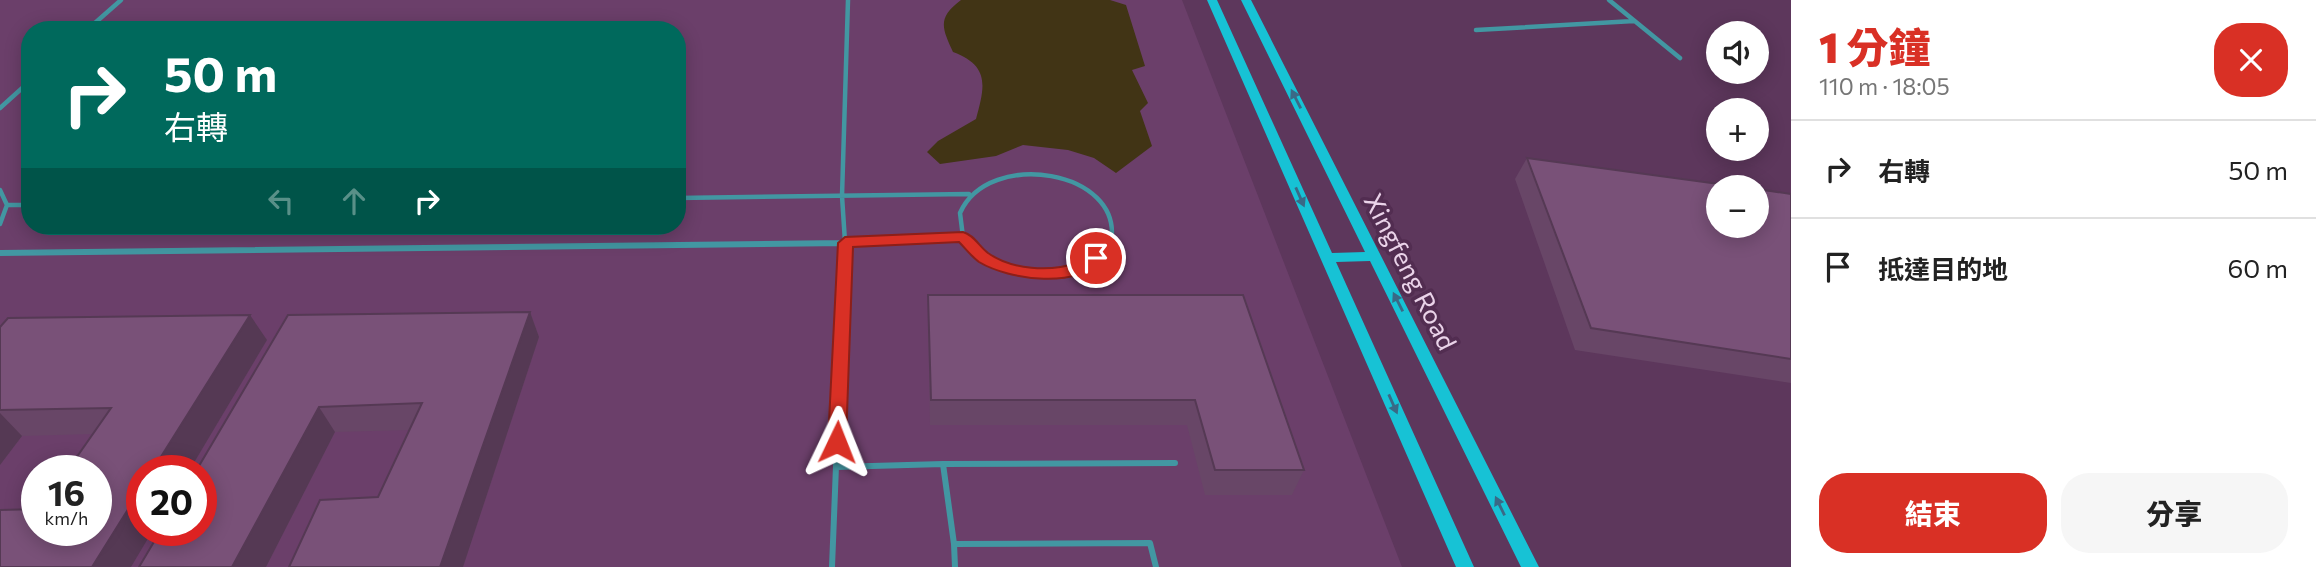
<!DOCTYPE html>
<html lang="zh-TW">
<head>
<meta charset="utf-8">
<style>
	body { margin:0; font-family:Commissioner,"Noto Sans TC",sans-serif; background:#f6f6f6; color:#222; height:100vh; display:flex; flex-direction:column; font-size:26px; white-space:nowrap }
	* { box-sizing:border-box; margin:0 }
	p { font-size:23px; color:#767676 }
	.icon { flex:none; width:38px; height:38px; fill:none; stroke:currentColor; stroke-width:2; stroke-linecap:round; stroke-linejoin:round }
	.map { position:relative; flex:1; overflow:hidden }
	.details { display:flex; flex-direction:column; background:#fff; width:525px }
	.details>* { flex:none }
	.banner { position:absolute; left:21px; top:21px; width:665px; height:214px; border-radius:28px; box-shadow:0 4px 18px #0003; background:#00695c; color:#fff; overflow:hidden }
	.controls { position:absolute; left:1706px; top:21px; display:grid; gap:14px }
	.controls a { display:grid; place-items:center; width:63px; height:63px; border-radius:50%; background:#fff; box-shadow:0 4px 18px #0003; font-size:35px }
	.speed { position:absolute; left:21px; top:455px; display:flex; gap:14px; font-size:35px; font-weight:700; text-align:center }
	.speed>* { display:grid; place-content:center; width:91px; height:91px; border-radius:50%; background:#fff; box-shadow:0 4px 18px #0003; line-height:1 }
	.speed small { font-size:18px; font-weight:400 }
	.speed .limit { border:10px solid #d22; background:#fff; color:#111 }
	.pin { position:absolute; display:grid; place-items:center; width:60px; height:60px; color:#fff; margin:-30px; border:4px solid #fff; border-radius:50%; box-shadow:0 2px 7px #0007 }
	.me { position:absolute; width:77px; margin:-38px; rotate:2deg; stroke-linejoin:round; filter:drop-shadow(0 0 5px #0008) }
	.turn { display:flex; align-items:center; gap:24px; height:147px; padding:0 28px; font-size:32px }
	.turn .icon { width:91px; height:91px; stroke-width:2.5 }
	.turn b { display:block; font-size:49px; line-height:60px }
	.lanes { display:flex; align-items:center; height:66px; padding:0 28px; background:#0003; justify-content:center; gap:35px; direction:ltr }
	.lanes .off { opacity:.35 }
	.round { display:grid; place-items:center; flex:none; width:74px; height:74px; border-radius:28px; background:#f6f6f6 }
	.headline { display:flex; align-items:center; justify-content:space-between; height:119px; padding:0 28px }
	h1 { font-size:42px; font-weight:800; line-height:52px; color:#d93025 }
	.primary-button { display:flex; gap:14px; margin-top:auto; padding:14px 28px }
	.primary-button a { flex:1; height:80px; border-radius:28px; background:#d93025; color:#fff; font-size:28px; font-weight:800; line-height:80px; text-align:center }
	.primary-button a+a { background:#f6f6f6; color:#222 }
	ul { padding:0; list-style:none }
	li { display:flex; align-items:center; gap:21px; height:98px; padding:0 28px; border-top:2px solid #e0e0e0 }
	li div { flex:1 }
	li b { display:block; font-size:26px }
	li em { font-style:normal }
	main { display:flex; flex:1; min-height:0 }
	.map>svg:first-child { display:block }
	.built { fill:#6b3f6a; fill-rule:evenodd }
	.water { fill:#413415 }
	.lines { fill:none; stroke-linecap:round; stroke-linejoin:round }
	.lane-far1 { stroke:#4297a2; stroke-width:4.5 }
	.lane { stroke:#4297a2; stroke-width:6 }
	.secondary { fill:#17c2d5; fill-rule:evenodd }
	.wall { fill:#684667 }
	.shaded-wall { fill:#553954 }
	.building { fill:#795178; stroke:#553954; stroke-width:2 }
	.oneway { fill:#3a6986 }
	.route { fill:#d93025; stroke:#8d1f18; stroke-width:2 }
	.labels { text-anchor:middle; stroke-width:7; stroke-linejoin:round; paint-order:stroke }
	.street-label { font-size:26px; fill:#ead3e9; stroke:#522d51 }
</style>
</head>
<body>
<main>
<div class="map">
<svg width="1791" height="567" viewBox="0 0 1791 567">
	<rect width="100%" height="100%" fill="#5d375c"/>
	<path class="built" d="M0,0H1182L1402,567H0ZM30,30H677V226H30ZM37,471H96V530H37ZM142,471H201V530H142Z"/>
	<path class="water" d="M961,0H1110L1126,5L1145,66L1132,70L1148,103L1140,111L1152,146L1116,173L1094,158L1068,150L1023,145L996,156L940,164L927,152L938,141L976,119C985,86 990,66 953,52C942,28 937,18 961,0Z"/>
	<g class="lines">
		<path class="lane-far1" d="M1609,0L1680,58
			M87,30L121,0
			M1476,30L1634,21
			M0,108L30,81
			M0,190L7,205L0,224
			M677,198L969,194
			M7,205H30
			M963,237L968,242
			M963,237L960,213C989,148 1124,170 1111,242
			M845,242L842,196L848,0
			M870,242L963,237"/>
		<path class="lane" d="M966,240C978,251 991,263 1007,268C1041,280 1094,274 1112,240
			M0,253L845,243L905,240
			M943,464L1175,463
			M836,467L943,464L954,544
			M832,567L845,240
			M955,567L954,544L1150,543L1156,567"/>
		<path class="secondary" d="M1207,0H1217L1332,253L1365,252L1241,0H1251L1539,567H1521L1370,261L1336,262L1474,567H1456Z"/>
	</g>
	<path class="wall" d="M1527,158L1791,194V383L1575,350L1515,179Z
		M928,295H1243L1304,470L1292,495H1205L1187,425H930L928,320Z
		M530,312L539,337L463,567H289L378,497L410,430L335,432L266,567H139L288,315Z
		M0,327L267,340L189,471H142L37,530L92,434L22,436L0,465Z"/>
	<path class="shaded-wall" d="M530,312L539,337L463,567H440Z
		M250,315L267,340L189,471H152Z
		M319,407L335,432L266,567H232Z
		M0,413L22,436L0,465Z
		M142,487V530H153L131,567H92Z"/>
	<path class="building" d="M1527,158L1741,187H1718V226H1757V189L1791,194V359L1591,328Z
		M928,295H1243L1304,470H1215L1195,400H931Z
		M530,312L440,567H289L320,500L378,497L422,403L319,407L232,567H139L161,530H201V471H196L288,315Z
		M250,315L152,471H142V487L92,567H0V510L37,509V530H96V471H67L111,408L0,410V327L8,318Z"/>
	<defs><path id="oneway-solid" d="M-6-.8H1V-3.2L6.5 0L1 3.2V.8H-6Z" transform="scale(1.75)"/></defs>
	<g class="oneway">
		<use href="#oneway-solid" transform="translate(1296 99) rotate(-117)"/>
		<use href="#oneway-solid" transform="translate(1300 197) rotate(66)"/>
		<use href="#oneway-solid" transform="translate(1398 302) rotate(-117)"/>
		<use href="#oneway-solid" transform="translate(1393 404) rotate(66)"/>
		<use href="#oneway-solid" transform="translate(1500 506) rotate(-116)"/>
	</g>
	<path class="route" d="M963,232C974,235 979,246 988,253C1012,270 1050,272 1077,263C1084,260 1089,255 1096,253L1104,258C1080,290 1009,280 979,262C972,257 966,249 959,242L853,247L846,442L844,447L837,450L830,447L828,442L838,243L845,237Z"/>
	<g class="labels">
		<g class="street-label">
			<text transform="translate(1410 272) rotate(63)" y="9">Xingfeng Road</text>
		</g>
	</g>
</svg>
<div class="controls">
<a><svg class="icon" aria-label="sound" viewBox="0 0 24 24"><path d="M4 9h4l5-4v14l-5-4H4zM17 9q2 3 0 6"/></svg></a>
<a>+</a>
<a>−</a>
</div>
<div class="speed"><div>16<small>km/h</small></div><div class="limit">20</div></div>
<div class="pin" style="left:1096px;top:258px;background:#d93025"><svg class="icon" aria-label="arrive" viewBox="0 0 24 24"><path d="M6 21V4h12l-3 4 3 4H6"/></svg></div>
<svg class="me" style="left:837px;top:442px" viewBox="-20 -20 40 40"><path d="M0-17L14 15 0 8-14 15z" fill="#d93025" stroke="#fff" stroke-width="4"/></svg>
<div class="banner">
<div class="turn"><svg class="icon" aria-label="right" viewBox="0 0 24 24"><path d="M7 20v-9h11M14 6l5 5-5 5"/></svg><div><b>50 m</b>右轉</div></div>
<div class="lanes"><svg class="icon off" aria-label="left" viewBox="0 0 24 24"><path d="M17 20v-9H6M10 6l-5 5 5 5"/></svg><svg class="icon off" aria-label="ahead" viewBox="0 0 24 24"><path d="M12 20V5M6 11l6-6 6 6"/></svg><svg class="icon" aria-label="right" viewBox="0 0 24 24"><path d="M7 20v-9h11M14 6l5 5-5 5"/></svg></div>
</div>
</div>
<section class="details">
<div class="headline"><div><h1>1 分鐘</h1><p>110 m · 18:05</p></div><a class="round" style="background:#d93025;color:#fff"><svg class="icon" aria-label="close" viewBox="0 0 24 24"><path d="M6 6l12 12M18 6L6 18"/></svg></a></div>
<ul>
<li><svg class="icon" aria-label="right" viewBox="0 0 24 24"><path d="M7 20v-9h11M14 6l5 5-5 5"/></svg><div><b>右轉</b></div><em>50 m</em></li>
<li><svg class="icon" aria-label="arrive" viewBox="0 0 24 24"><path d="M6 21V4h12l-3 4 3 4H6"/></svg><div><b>抵達目的地</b></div><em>60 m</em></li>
</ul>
<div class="primary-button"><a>結束</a><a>分享</a></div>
</section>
</main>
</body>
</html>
